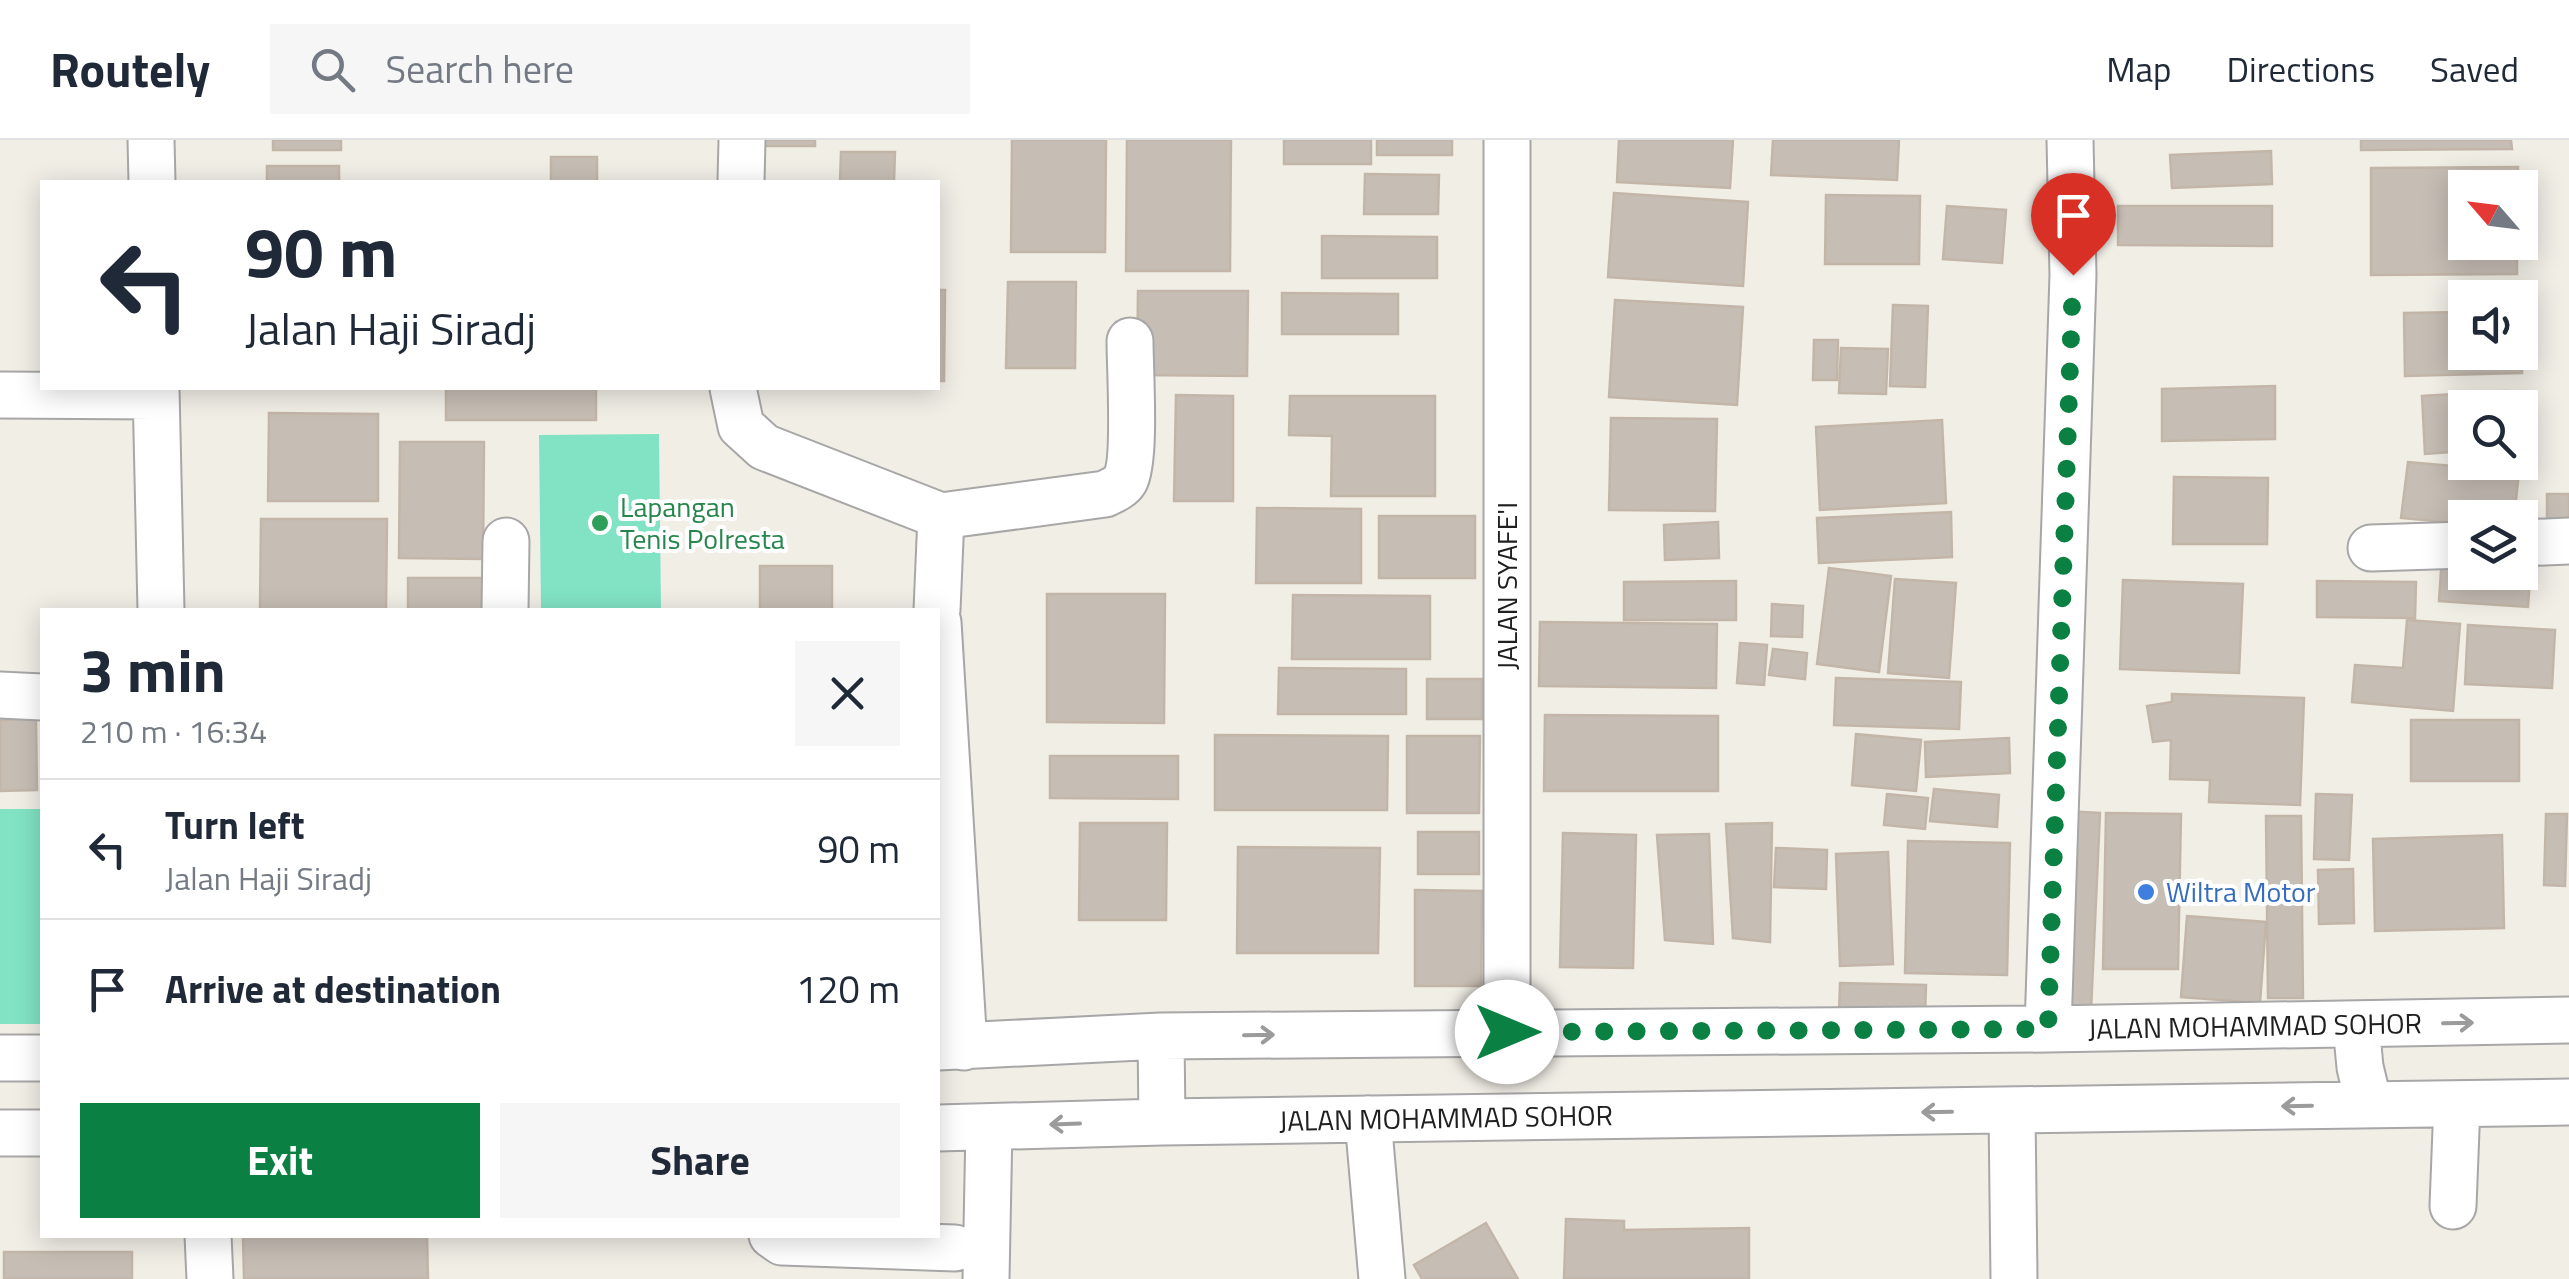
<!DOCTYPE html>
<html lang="en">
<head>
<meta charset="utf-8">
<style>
	body { margin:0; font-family:"Titillium Web",sans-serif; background:#f6f6f7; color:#1f2937; height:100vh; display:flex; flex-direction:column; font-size:38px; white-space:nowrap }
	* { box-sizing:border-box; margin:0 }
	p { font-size:32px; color:#747a83 }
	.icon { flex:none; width:55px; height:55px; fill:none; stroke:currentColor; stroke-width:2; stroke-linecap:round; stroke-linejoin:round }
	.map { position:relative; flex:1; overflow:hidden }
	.sheet { position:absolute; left:40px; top:468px; width:900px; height:630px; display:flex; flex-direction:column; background:#fff; border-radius:0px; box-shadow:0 5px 25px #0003 }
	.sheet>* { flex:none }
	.guide { position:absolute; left:40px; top:40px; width:900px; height:210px; border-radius:0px; box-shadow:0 5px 25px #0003; background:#fff; color:#1f2937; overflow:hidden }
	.needle { width:65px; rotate:298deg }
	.tools { position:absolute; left:2448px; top:30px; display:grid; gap:20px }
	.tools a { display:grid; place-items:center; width:90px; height:90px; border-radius:0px; background:#fff; box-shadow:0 5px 25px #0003; font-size:50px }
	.pin { position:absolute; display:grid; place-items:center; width:85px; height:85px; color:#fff; margin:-102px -42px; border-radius:50% 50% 50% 0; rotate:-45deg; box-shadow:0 0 10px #0007 }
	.pin .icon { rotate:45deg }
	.me { position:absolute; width:110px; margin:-55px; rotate:90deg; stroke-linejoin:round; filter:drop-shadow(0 0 8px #0008) }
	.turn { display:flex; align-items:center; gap:35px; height:210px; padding:0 40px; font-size:45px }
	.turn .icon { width:130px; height:130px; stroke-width:2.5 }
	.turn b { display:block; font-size:70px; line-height:85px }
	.round { display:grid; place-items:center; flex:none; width:105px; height:105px; border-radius:0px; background:#f6f6f7 }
	.overview { display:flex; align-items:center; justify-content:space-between; height:170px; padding:0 40px }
	h1 { font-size:60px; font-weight:700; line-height:75px }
	.button { display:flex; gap:20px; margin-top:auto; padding:20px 40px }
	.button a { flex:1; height:115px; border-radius:0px; background:#0b8043; color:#fff; font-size:40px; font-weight:700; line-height:115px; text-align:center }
	.button a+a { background:#f6f6f7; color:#1f2937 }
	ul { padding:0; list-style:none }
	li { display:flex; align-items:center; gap:30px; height:140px; padding:0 40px; border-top:2px solid #e0e1e3 }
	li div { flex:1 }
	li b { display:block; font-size:38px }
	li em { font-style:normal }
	header { display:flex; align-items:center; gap:60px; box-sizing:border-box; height:140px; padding:0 50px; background:#fff; border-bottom:2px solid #e0e1e3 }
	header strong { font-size:48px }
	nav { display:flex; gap:55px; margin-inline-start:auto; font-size:35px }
	.search { width:700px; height:90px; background:#f6f6f7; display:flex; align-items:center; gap:25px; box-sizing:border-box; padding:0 35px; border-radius:0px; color:#747a83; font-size:38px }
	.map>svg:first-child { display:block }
	.pitch { fill:#81e3c3 }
	.building { fill:#c6beb5; stroke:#c3b6a8; stroke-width:2.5 }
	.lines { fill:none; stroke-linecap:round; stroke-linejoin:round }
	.minor-casing { stroke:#a7a7a7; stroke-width:49 }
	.minor { stroke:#fff; stroke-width:45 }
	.oneway { stroke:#9b9b9b }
	.route { stroke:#0b8043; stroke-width:18; stroke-dasharray:0 32.4 }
	.leisure-dot { fill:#2e9e5b; stroke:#fff; stroke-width:4 }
	.shop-dot { fill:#3f7fe0; stroke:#fff; stroke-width:4 }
	.labels { text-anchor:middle; stroke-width:8; stroke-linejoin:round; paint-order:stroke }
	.leisure-label { font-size:28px; fill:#27864d; stroke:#fff; text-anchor:start }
	.street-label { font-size:28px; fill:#202020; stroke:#fff }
	.shop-label { font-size:28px; fill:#366cbe; stroke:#fff; text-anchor:start }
</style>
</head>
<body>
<header>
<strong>Routely</strong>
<div class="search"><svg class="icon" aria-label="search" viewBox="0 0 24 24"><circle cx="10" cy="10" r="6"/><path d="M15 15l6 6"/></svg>Search here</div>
<nav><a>Map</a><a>Directions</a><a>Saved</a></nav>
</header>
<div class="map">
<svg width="2569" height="1139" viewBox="0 0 2569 1139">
	<rect width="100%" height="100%" fill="#f1eee6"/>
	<path class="pitch" d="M659,294L661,470H541L539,295Z
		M0,669H42V884H0Z"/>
	<path class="building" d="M273,0H341V10H273Z
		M751,0H815V6H751Z
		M1012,0H1106L1105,112H1011Z
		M1127,0H1231L1230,131H1126Z
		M1284,0H1371V24H1284Z
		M1377,0H1452V15H1377Z
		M1619,0H1733L1730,48L1617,42Z
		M1773,0H1899L1897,40L1771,35Z
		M2361,0H2511L2512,9L2361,10Z
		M2271,11L2272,44L2172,48L2170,15Z
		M841,12H895L894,42H840Z
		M551,17H597V42H551Z
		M267,26H339V42H267Z
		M2518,27V48H2465V102H2517V134L2371,135V28Z
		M1365,34L1439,35L1438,74H1364Z
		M1614,53L1748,62L1743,146L1608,137Z
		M1826,55L1920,56L1919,124H1825Z
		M1947,66L2006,70L2002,123L1943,119Z
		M2118,66H2272V106L2118,105Z
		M1322,96L1437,97V138H1322Z
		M1008,142H1076L1075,228H1006Z
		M938,150H945L944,241H938Z
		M1138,151H1248L1247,236L1137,235Z
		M1282,153L1398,154V194H1282Z
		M1615,160L1743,167L1737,265L1609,257Z
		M1893,165L1928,166L1925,247L1890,246Z
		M2520,171L2522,233L2405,236L2404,173L2465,172V212H2520Z
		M1814,200H1838L1837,240H1813Z
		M1841,208L1888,209L1886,254L1839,253Z
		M2275,246V299L2162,301V249Z
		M446,248H596V280H446Z
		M2505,251L2506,268H2465V311L2425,314L2422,256Z
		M1176,255L1233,256V361H1174Z
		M1290,256H1435V356H1331L1332,296L1289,295Z
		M269,273L378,274V361H268Z
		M1611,278L1717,279L1715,371L1609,370Z
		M1942,280L1946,363L1820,370L1816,287Z
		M400,302H484L483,419L399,418Z
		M2408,322L2519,332L2514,378H2465V384L2401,378Z
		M2174,337L2268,338L2267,404H2173Z
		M2547,354H2569V391H2547Z
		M1257,368L1361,369V443H1256Z
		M1951,372L1952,417L1819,423L1817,378Z
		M1379,376H1475V438H1379Z
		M261,379H387L386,470H260Z
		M1718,382L1719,418L1665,420L1664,385Z
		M2442,416L2465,417V432H2520V420L2531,421L2528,467L2439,461Z
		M760,426H832V470H760Z
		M1829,428L1891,436L1879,532L1817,524Z
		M408,438H483V470H408Z
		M1895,439L1956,443L1949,538L1888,533Z
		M2123,440L2243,444L2239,533L2120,529Z
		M1736,441V480H1624V442Z
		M2317,441L2416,442L2415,478L2317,477Z
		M1047,454H1165L1164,583L1047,582Z
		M1293,455L1430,456V519H1292Z
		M1772,464L1803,466L1802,497L1771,496Z
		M2407,480L2460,484L2453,571L2352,562L2355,525L2403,528Z
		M1540,482L1717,484L1716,548L1539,546Z
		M2468,485L2555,490L2552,548L2465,544Z
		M1740,503L1767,505L1764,545L1737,543Z
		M1773,509L1807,513L1805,539L1769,535Z
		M1279,528L1406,529V574H1278Z
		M1836,538L1961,542L1959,589L1834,585Z
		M1427,539H1482V579H1427Z
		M2172,554L2304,558L2300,665L2209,662L2210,640L2170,639L2171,600L2153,602L2147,566L2172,562Z
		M1545,575L1718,576V651H1544Z
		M36,579L37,650L0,651V580Z
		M2411,580H2519V641H2411Z
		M1856,594L1921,600L1916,651L1852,645Z
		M1215,595L1388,596L1387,670H1215Z
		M1407,596H1480L1479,673H1407Z
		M2009,598L2010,633L1926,637L1925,602Z
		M1050,616H1178V659L1050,658Z
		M1934,649L1999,655L1997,687L1930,681Z
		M1887,654L1928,658L1925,689L1884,685Z
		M2316,654L2352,655L2349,720L2314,719Z
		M2062,671L2100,673L2091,871L2053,869Z
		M2106,673L2181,674L2178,829H2103Z
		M2546,674H2567L2565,746L2544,745Z
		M2266,676H2301L2303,858H2268Z
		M1080,683H1167L1166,780H1079Z
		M1772,683L1770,802L1733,798L1726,684Z
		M1418,692H1479V734H1418Z
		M1563,693L1636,695L1633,828L1560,827Z
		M1709,694L1713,804L1665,800L1657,695Z
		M2502,695L2504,788L2375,791L2373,699Z
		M1908,701L2010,703L2007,835L1905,833Z
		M1238,707L1380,708L1378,813H1237Z
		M1776,708L1827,710L1826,749L1774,747Z
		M1888,712L1893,824L1840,826L1836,714Z
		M2353,729L2354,783L2319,784L2318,730Z
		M1415,750L1482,751L1481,846H1415Z
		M2187,776L2266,782L2260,863L2181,857Z
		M1840,843L1926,845L1925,876L1839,874Z
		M1566,1079L1624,1081V1090L1749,1088V1139H1564Z
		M1486,1083L1518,1139H1422L1414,1125Z
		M243,1095H427L428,1139H244Z
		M4,1112H132V1139H4Z"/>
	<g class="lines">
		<g class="minor-casing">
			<path id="minor" d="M151,0L152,42
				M741,42L742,0
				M156,248L161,470
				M733,248L741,286L764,307L941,376L937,470
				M0,255L156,256
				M941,376L1105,354C1111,351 1121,347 1125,340C1136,321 1130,228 1130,201
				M2520,403L2569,401
				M2371,408L2465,405
				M505,470L506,401
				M938,482L964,907
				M0,555L42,557
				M2356,885L2360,927L2369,965
				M2048,889L2073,135L2070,0
				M1507,891V0
				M1161,896L1162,982
				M938,907L1161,896L2048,889L2569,880
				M0,918H42
				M2012,971L2014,1139
				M1368,979L1382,1139
				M938,988L1162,982L2569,962
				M0,993H42
				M2453,1066L2457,964
				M208,1095L210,1139
				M772,1095L782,1102L955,1108
				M986,1139L989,987"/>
		</g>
		<use href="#minor" class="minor"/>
	</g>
	<defs><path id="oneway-shaft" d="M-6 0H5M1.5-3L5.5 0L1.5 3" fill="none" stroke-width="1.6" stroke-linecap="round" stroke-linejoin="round" transform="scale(2.5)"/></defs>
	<g class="oneway">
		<use href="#oneway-shaft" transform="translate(2458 883) rotate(-1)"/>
		<use href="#oneway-shaft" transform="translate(1259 895) rotate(-1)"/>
		<use href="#oneway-shaft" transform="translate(2297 966) rotate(179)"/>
		<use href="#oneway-shaft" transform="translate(1937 972) rotate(179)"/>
		<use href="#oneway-shaft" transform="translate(1065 984) rotate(178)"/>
	</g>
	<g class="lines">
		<path class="route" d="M1507,892L2048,889L2073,135"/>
	</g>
	<circle class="leisure-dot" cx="600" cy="383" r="10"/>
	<circle class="shop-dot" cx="2146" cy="752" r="10"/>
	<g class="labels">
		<g class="leisure-label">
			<text x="620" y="377">Lapangan<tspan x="620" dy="32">Tenis Polresta</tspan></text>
		</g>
		<g class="street-label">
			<text transform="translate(1507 446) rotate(-90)" y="10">JALAN SYAFE'I</text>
			<text transform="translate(2255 886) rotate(-1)" y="10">JALAN MOHAMMAD SOHOR</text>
			<text transform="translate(1446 978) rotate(-1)" y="10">JALAN MOHAMMAD SOHOR</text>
		</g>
		<g class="shop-label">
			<text x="2166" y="762">Wiltra Motor</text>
		</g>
	</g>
</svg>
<div class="tools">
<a><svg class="needle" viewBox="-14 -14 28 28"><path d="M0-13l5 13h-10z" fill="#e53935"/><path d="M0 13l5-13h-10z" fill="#747a83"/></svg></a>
<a><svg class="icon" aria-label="sound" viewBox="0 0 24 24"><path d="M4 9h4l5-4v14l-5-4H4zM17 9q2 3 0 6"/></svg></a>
<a><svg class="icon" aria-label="search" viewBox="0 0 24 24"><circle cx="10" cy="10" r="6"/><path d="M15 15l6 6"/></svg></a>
<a><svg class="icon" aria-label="layers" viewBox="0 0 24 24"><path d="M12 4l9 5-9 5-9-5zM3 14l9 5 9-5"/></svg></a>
</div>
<div class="pin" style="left:2073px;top:135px;background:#d93025"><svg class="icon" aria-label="arrive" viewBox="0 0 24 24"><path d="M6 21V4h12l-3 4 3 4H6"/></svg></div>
<svg class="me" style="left:1507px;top:892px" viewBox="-20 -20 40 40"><circle r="19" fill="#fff"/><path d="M0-13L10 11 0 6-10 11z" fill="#0b8043"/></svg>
<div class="guide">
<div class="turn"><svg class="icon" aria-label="left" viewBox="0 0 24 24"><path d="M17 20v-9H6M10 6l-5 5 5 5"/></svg><div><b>90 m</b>Jalan Haji Siradj</div></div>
</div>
<section class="sheet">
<div class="overview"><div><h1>3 min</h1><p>210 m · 16:34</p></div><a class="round"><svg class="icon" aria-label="close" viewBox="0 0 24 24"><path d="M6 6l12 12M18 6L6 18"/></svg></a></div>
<ul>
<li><svg class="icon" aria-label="left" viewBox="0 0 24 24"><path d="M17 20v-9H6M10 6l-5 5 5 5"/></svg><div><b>Turn left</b><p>Jalan Haji Siradj</p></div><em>90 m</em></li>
<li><svg class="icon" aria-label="arrive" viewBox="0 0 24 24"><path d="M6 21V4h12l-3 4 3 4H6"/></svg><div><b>Arrive at destination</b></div><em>120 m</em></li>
</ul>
<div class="button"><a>Exit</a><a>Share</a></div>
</section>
</div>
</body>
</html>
